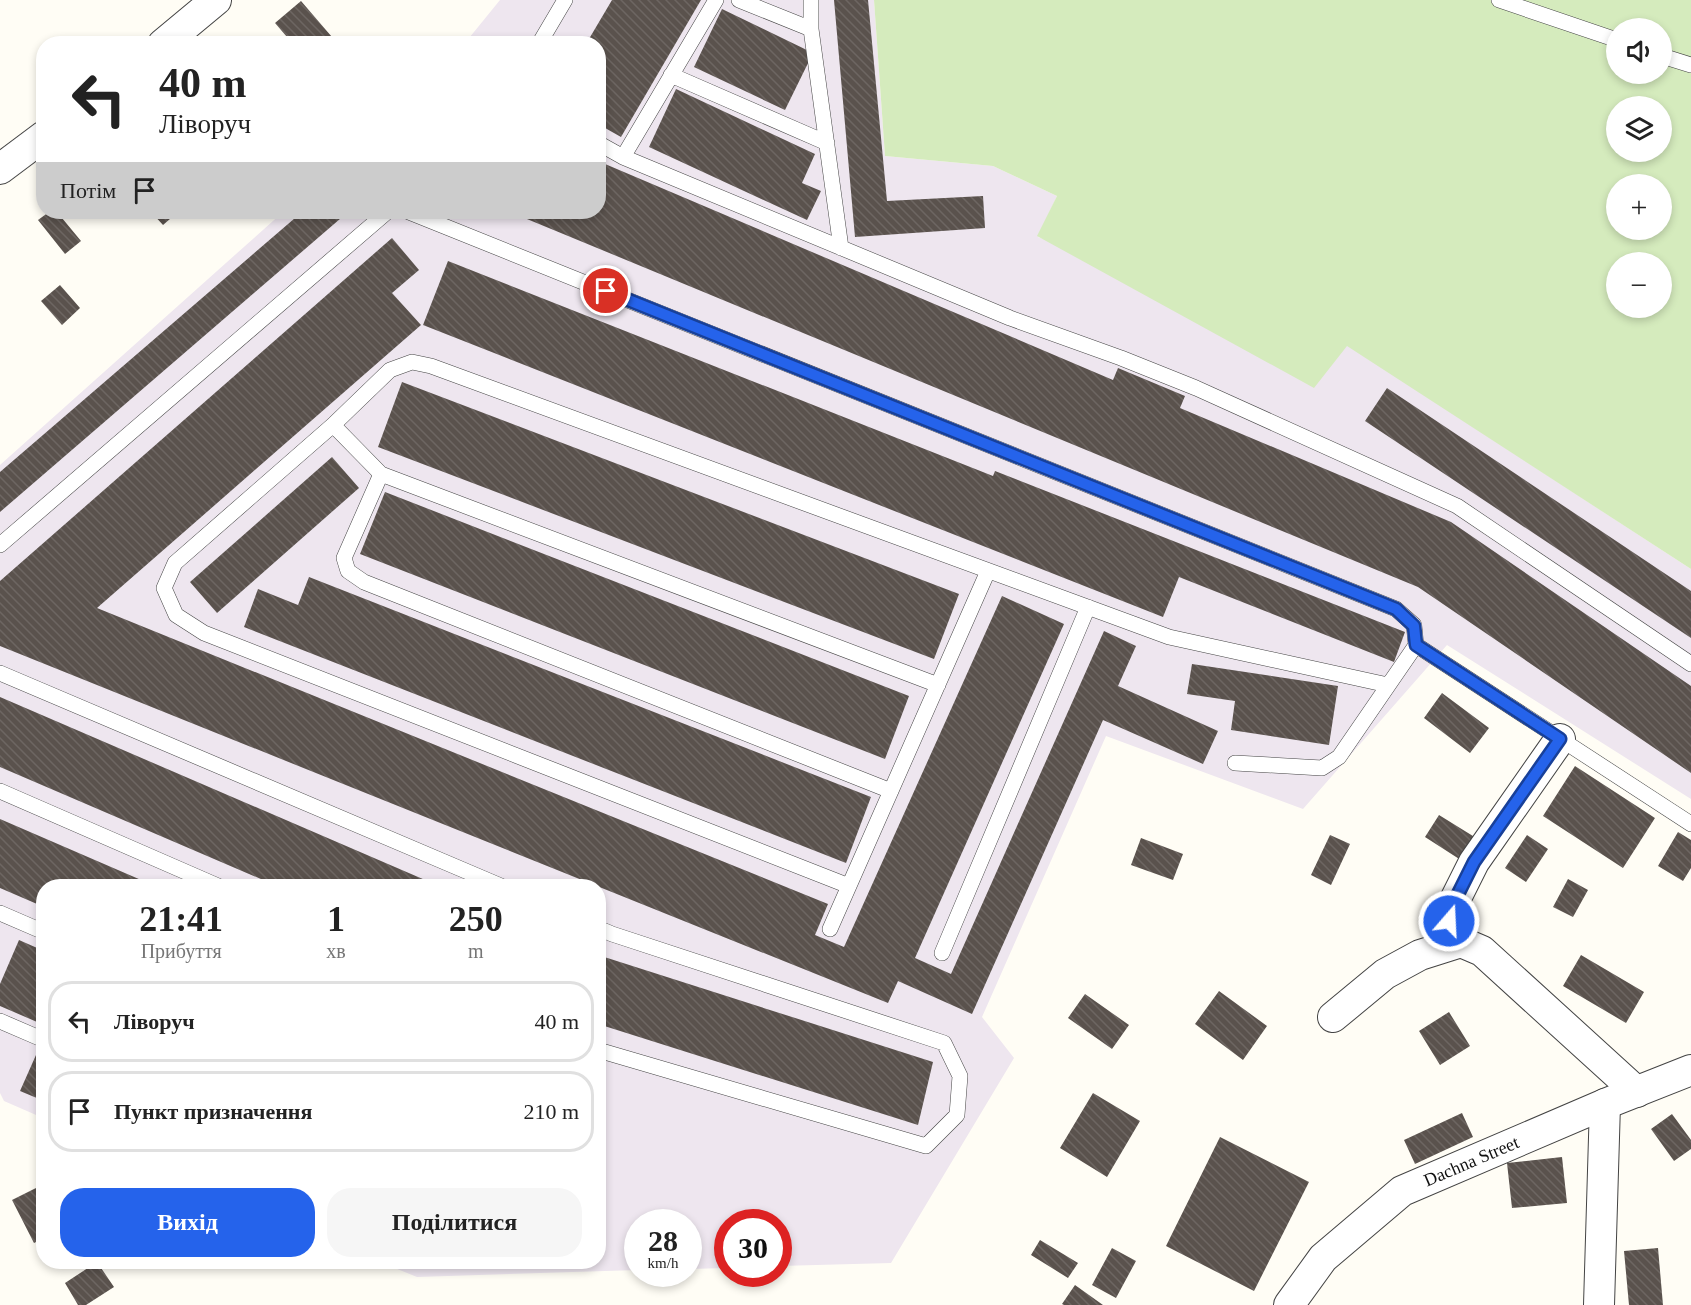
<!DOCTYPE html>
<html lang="uk">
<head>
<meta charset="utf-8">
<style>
	body { margin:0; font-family:"Times New Roman",serif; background:#f6f6f6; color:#222; height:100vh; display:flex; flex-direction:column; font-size:22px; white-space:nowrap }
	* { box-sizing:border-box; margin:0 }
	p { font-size:20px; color:#767676 }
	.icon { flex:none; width:33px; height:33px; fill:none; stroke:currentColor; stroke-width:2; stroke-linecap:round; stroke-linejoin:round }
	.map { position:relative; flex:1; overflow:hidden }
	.details { position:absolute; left:36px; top:879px; width:570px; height:390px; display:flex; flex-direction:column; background:#fff; border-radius:24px; box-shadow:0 3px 9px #0003 }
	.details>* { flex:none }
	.top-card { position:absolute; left:36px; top:36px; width:570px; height:183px; border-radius:24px; box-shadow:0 3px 9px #0003; background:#fff; color:#222; overflow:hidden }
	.tools { position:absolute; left:1606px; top:18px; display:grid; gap:12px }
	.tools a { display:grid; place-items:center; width:66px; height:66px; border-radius:50%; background:#fff; box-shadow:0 3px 9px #0003; font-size:30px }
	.speed { position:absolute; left:624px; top:1209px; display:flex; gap:12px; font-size:30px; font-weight:700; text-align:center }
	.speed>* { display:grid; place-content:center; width:78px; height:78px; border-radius:50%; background:#fff; box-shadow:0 3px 9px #0003; line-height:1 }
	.speed small { font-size:15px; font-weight:400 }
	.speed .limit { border:9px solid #d22; background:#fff; color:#111 }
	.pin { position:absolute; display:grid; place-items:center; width:51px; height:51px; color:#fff; margin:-26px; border:3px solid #fff; border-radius:50%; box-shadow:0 2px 6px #0007 }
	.me { position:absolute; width:66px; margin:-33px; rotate:19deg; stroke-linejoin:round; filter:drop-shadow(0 0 4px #0008) }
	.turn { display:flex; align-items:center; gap:21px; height:126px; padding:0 24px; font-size:27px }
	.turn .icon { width:78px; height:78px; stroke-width:2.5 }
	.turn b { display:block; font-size:42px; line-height:51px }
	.then { display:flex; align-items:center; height:57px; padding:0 24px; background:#0003; gap:12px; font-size:22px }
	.eta { display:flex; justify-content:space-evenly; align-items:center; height:102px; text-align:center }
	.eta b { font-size:36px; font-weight:700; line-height:42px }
	.action { display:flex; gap:12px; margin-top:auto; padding:12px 24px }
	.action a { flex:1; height:69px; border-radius:24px; background:#2563eb; color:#fff; font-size:24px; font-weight:700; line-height:69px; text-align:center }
	.action a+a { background:#f6f6f6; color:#222 }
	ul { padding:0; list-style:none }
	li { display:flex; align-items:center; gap:18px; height:81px; margin:0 12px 9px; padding:0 12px; border:3px solid #e0e0e0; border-radius:24px }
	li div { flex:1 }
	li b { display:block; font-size:22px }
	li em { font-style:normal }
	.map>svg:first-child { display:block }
	.industrial { fill:#eee6ef }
	.grass { fill:#d5ebbd; fill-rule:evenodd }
	.building { fill:url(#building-back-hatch) }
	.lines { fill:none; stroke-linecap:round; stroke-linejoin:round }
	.lane-casing { stroke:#444; stroke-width:16 }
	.street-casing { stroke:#444; stroke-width:32 }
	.lane { stroke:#fff; stroke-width:15 }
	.street { stroke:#fff; stroke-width:30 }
	.route-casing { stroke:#184099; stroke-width:15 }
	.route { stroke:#2563eb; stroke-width:10 }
	.labels { text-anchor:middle; stroke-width:6; stroke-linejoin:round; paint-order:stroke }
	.street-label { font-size:18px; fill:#111; stroke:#fff }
</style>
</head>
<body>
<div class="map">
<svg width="1691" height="1305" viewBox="0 0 1691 1305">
	<defs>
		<pattern id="building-back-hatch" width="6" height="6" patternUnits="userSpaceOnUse" patternTransform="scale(1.5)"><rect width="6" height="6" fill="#5a524d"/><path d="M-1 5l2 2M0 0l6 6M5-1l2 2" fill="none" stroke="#6d6662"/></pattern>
	</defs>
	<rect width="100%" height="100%" fill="#fffdf5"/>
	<path class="industrial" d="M500,0H874L885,156L993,166L1057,196L1038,237L1347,345L1691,569V799L1447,645L1303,809L1106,736L982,1017L1014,1058L891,1263L779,1266L778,1222H728L727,1268L689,1269L688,1222H638L637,1270L417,1277L380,1262H598V886H44L43,1118L4,1101L0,1093V465L283,212H598V44L465,43Z"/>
	<path class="grass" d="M874,0H1691V569L1347,346L1314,388L1037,236L1057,196L993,166L885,156ZM1617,28H1662V74H1617ZM1617,106H1662V152H1617ZM1617,184H1662V230H1617ZM1617,262H1662V308H1617Z"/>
	<path class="building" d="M612,0H701L621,137L598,124V44H586Z
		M834,0H868L887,201L983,196L985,228L855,237Z
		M301,1L338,44H293L275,23Z
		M722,9L813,53L785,110L694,67Z
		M676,89L815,154L802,183L821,191L807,220L649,147Z
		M598,161L1113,380L1118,368L1185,396L1180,408L1451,522L1691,686V773L1418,587L510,212H598Z
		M49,212H57L81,241L65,254L38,220Z
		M151,212H178L163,225Z
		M302,212H348L0,512V472Z
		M392,238L419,270L392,293L421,325L97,608L828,904L815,935L844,947L1002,596L1064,624L915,958L951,974L1104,631L1136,646L1118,686L1218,731L1203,764L1103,720L972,1014L898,981L888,1003L0,646V581Z
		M448,261L993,476L995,471L1405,632L1394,662L1179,577L1163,617L423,325Z
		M60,285L80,308L62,325L41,301Z
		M402,382L959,594L934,659L378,447Z
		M1387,388L1691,591V638L1365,421Z
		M332,457L359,488L217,613L190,582Z
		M385,492L909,696L885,759L360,554Z
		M309,577L871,797L846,863L244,627L258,589L298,605Z
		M1192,664L1338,686L1329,745L1231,730L1235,701L1187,694Z
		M1442,693L1489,728L1470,753L1424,718Z
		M0,697L439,886H277L0,767Z
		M1575,766L1655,818L1623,868L1543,816Z
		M1439,815L1481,841L1467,864L1425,837Z
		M0,819L155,886H44V907L0,888Z
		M1678,832L1691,840V868L1683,881L1658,866Z
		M1330,835L1350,844L1331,885L1311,875Z
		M1527,835L1548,849L1526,882L1505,868Z
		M1141,838L1183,854L1173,880L1131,865Z
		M1568,879L1588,890L1573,917L1553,907Z
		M19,940L44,951V1025L0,1006V984Z
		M598,955L933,1062L918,1125L598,1024Z
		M1581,955L1644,992L1626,1023L1563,986Z
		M1219,991L1267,1026L1243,1060L1195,1024Z
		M1085,994L1129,1025L1112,1049L1068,1018Z
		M1449,1012L1470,1046L1440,1065L1419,1031Z
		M36,1055L44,1058V1101L20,1091Z
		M1093,1093L1140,1121L1107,1177L1060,1148Z
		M1462,1113L1473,1137L1415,1164L1404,1140Z
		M1672,1114L1691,1140V1149L1674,1161L1651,1129Z
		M1220,1137L1309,1182L1254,1291L1166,1246Z
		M1562,1157L1567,1203L1512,1208L1507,1163Z
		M44,1184V1238L34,1243L12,1200Z
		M1040,1240L1078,1263L1068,1278L1031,1255Z
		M1112,1248L1136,1261L1116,1298L1092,1285Z
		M1658,1248L1663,1305H1629L1624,1251Z
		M97,1262L114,1287L86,1305H78L65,1283Z
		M417,1262H435L432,1268Z
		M1075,1285L1103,1305H1064L1062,1304Z"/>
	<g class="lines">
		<g class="lane-casing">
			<path id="lane" d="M739,0L811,29
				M811,0V29L841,248
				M1499,0L1617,40
				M539,44L565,0
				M1662,56L1691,65
				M671,75L827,143
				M598,143L623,157L1010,318L1121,358L1196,388L1457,506L1691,664
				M623,157L716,0
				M409,212L1396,609L1414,625L1416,645L1339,757L1322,768L1235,763
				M333,425L381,474L344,558L348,571L364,582L891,791
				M381,474L938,685
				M0,545L387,212
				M1416,645L1691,824
				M0,673L501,886
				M0,791L218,886
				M849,886L204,633L176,615L164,588L175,563L333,425L390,370L412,362L431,366L1169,637L1388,685
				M0,913L44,932
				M598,928L612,934L944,1043L960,1076L957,1115L926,1146L598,1050
				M830,929L988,571
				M942,953L1088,607
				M0,1021L44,1040"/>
		</g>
		<g class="street-casing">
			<g id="street">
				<path d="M163,44L216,0"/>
				<path d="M0,169L44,136"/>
				<path d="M1461,942L1449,921L1454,902L1474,862L1560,739"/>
				<path d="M1333,1017L1385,974L1420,955L1461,942L1482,951L1637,1092"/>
				<path id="s1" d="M1289,1305L1323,1258L1402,1191L1605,1104L1691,1070"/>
				<path d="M1599,1305L1605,1104"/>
			</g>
		</g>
		<use href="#lane" class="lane"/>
		<use href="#street" class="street"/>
	</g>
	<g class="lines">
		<g class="route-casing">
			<path id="route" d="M606,291L1396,609L1414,626L1416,645L1560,739L1474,862L1454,902L1449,921"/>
		</g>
		<use href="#route" class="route"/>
	</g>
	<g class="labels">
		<g class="street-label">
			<text dy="6" stroke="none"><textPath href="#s1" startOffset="237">Dachna Street</textPath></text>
		</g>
	</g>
</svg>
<div class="tools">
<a><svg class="icon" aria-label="sound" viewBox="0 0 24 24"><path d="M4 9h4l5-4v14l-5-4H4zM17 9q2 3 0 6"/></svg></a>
<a><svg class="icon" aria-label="layers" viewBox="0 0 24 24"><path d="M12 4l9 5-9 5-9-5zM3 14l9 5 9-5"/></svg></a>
<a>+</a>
<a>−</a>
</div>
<div class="speed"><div>28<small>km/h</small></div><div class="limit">30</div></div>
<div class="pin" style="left:606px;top:291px;background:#d93025"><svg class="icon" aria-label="arrive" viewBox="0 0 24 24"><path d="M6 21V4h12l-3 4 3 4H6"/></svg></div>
<svg class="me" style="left:1449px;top:921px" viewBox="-20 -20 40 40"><circle r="17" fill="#2563eb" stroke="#fff" stroke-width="3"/><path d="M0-11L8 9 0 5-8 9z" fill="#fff"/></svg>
<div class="top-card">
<div class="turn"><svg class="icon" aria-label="left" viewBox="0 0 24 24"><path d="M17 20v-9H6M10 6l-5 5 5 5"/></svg><div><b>40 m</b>Ліворуч</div></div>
<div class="then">Потім<svg class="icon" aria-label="arrive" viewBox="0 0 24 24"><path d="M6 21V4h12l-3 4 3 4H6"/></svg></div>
</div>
<section class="details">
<div class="eta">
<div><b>21:41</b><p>Прибуття</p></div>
<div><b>1</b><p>хв</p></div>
<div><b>250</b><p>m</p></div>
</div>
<ul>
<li><svg class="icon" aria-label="left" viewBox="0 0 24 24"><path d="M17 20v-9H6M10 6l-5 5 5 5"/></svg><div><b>Ліворуч</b></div><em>40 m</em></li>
<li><svg class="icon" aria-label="arrive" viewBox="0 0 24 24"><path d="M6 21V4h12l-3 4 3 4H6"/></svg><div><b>Пункт призначення</b></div><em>210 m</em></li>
</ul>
<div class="action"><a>Вихід</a><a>Поділитися</a></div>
</section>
</div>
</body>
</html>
